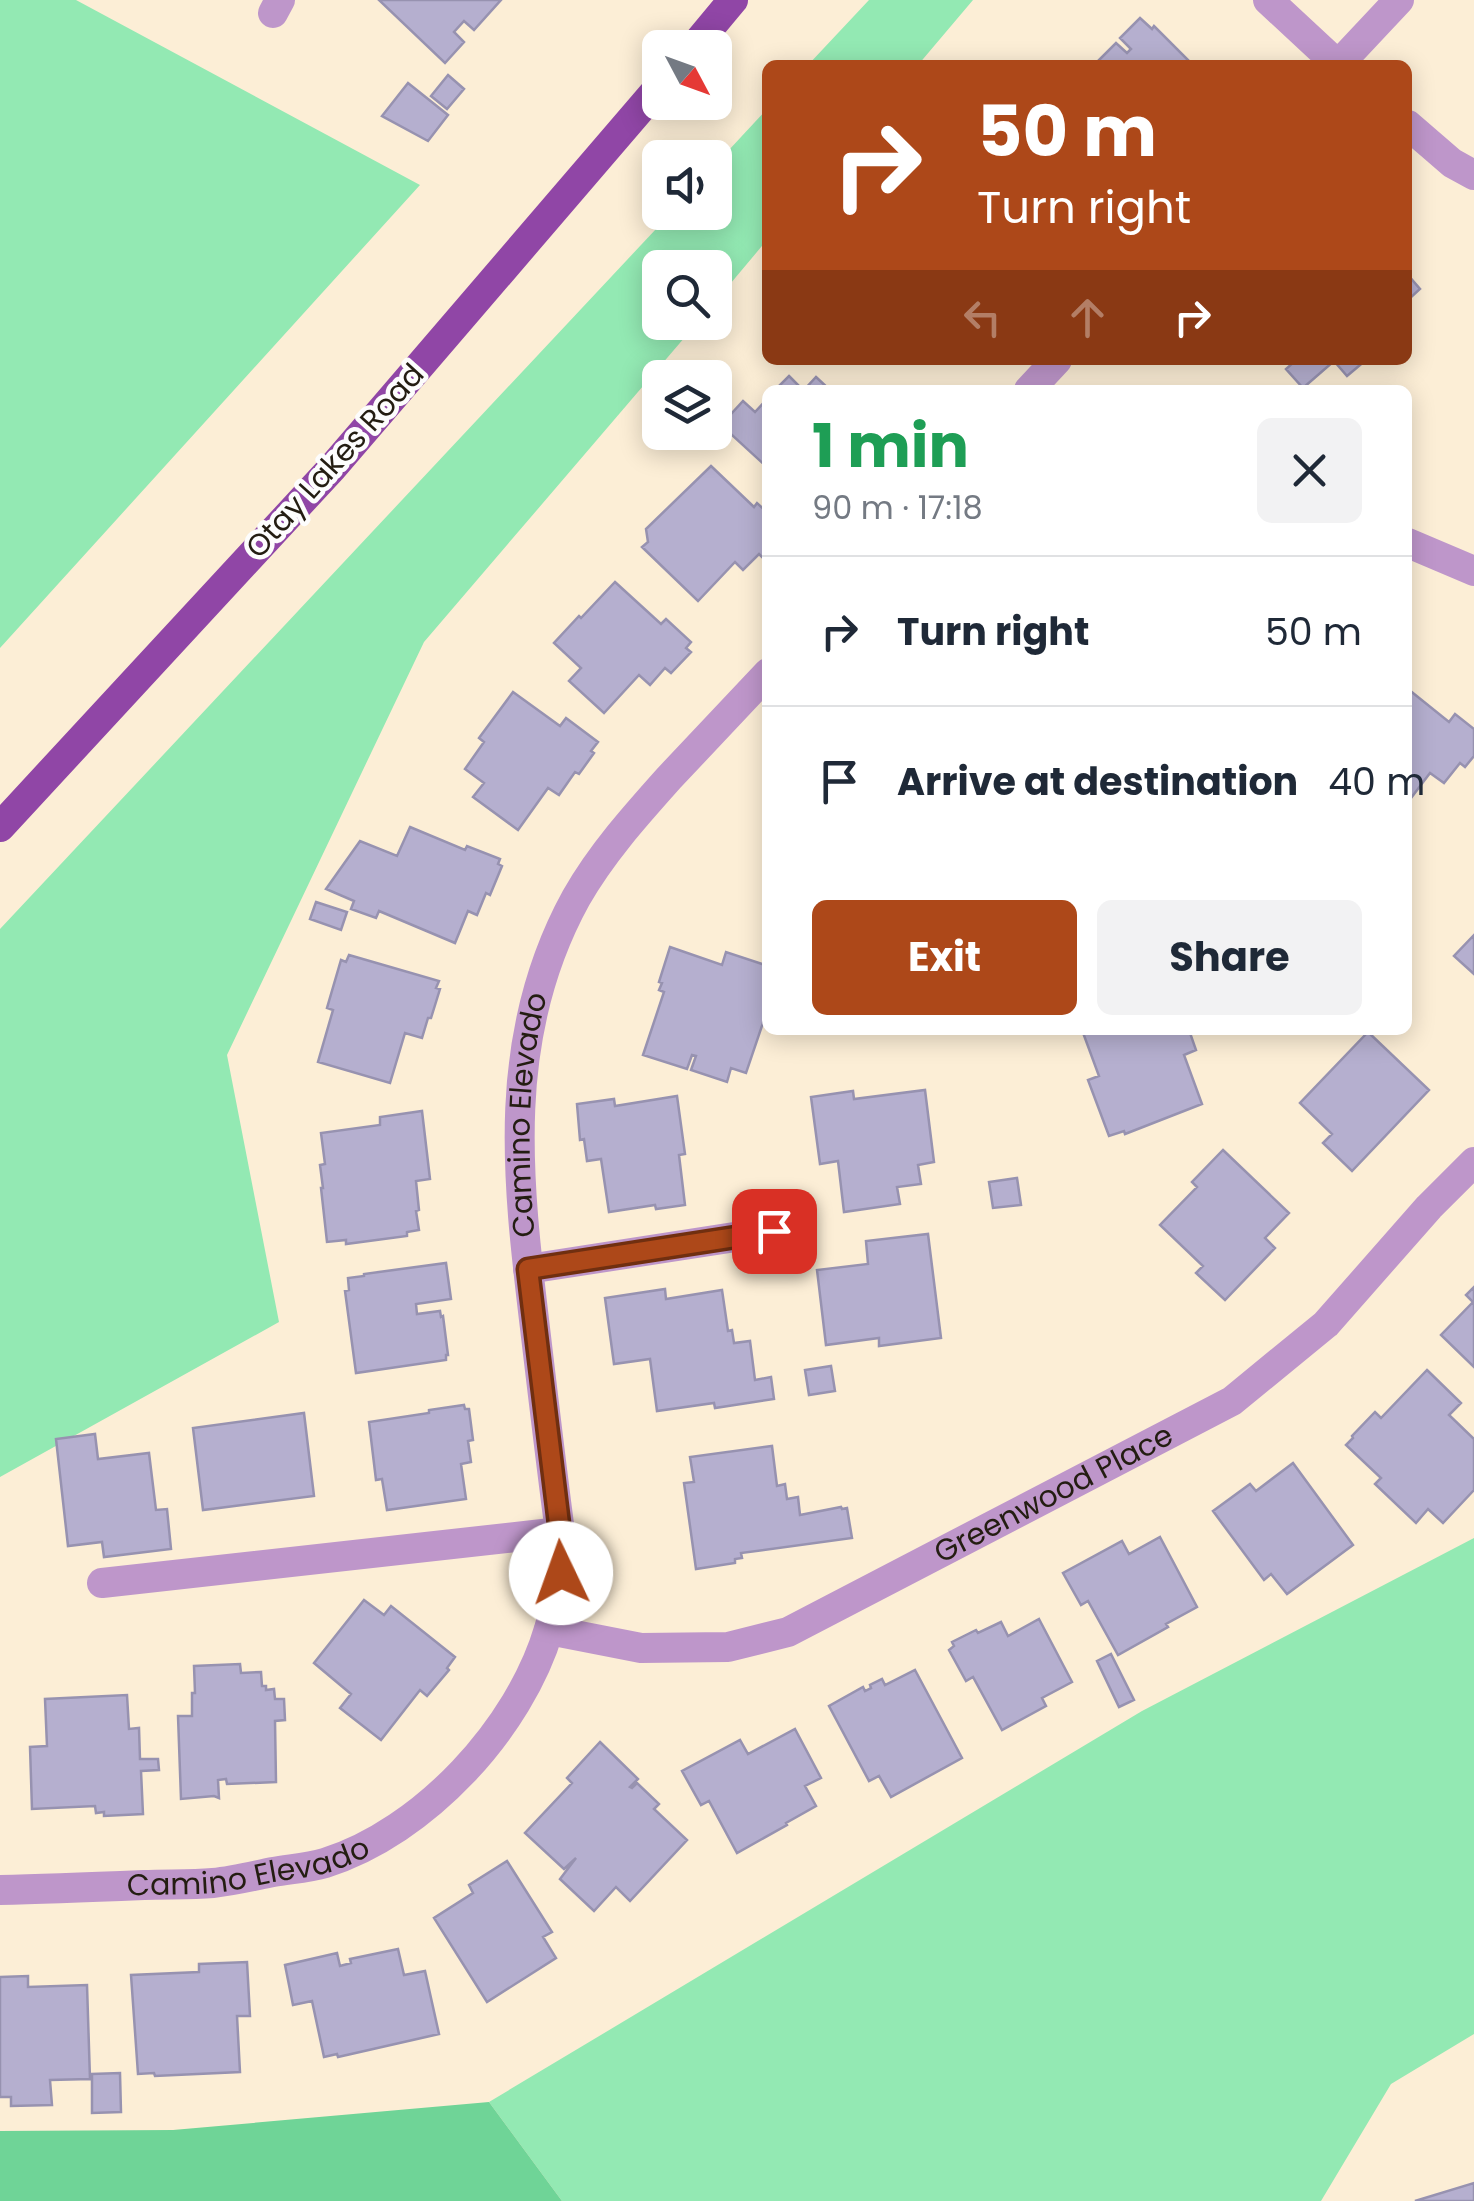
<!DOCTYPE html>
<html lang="en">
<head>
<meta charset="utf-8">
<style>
	body { margin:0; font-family:Poppins,sans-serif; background:#f2f2f3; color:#1f2937; height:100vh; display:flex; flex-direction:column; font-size:38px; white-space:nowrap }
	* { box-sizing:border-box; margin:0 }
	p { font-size:32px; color:#747a83 }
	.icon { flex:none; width:55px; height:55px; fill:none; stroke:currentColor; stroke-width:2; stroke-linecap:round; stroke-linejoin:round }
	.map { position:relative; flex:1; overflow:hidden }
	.sheet { position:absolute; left:762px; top:385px; width:650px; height:650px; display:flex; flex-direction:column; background:#fff; border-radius:15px; box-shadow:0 5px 25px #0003 }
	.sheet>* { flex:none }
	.top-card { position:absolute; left:762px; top:60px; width:650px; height:305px; border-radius:15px; box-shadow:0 5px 25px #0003; background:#ad4819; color:#fff; overflow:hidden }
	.needle { width:65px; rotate:131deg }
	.fabs { position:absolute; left:642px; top:30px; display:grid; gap:20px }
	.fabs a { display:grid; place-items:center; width:90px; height:90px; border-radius:15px; background:#fff; box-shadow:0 5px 25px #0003; font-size:50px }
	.pin { position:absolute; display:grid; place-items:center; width:85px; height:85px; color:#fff; margin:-42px; border-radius:20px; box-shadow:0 5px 15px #0006 }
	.me { position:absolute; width:110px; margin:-55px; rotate:357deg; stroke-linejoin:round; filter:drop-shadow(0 0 8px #0008) }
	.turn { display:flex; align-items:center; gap:35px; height:210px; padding:0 50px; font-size:45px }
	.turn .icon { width:130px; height:130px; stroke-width:2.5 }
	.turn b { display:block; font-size:70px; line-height:85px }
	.lanes { display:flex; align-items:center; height:95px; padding:0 50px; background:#0003; justify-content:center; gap:50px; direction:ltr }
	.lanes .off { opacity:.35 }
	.round { display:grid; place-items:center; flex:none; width:105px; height:105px; border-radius:15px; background:#f2f2f3 }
	.headline { display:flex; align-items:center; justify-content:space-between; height:170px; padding:0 50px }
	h1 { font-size:60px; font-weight:700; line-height:75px; color:#1e9e55 }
	.primary-button { display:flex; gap:20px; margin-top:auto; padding:20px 50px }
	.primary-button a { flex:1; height:115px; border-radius:15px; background:#ad4819; color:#fff; font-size:40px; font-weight:700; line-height:115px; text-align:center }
	.primary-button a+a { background:#f2f2f3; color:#1f2937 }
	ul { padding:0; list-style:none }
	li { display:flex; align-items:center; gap:30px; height:150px; padding:0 50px; border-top:2px solid #e0e1e3 }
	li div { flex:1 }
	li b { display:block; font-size:38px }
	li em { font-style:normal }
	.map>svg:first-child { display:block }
	.green { fill:#93e9b3 }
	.forest { fill:#6fd497 }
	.building { fill:#b5afcf; stroke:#9792b0; stroke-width:2.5 }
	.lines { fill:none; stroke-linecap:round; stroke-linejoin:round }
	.minor { stroke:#be96ca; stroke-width:30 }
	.major { stroke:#9046a6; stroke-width:30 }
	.route-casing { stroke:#702f10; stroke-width:25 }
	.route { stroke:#ad4819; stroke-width:18 }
	.labels { text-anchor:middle; stroke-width:9; stroke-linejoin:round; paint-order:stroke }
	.street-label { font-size:30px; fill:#241d12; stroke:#fdfdfd }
</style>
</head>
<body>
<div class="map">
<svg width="1474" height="2201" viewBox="0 0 1474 2201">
	<rect width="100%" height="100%" fill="#fceed6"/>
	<path class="green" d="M0,0H76L420,185L0,648Z
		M869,0H973L918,65H808Z
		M767,109V240L715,302V268H660V322L697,323L424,642L227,1055L279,1322L0,1477V929L671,213L715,212V165Z
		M1474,1538V2034L1391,2084L1321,2201H562L489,2102L1142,1711Z"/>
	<path class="forest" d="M489,2102L562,2201H0V2131L173,2130Z"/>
	<path class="building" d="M379,0H501L474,30L464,21L454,32L464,42L445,63Z
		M1140,18L1152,29L1154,26L1190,62L1187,65H1094L1116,43L1127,53L1131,49L1120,38Z
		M448,75L464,89L447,109L431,96Z
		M408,83L448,115L428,141L382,116Z
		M1408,275L1420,289L1408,300Z
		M1293,360H1366L1347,376L1334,361L1303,388L1286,369L1294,362Z
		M789,376L803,390H775Z
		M816,377L830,390H804Z
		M768,398V468L721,425L743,401L755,412Z
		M711,466L754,507L757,503L768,513V551L762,557L759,554L743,570L735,562L698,601L642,547L648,542L646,529Z
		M615,582L661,624L666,619L691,642L686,648L691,652L671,673L665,668L650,685L639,675L604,713L569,681L581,668L554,643L579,616L581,618Z
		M1408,689L1449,722L1455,714L1474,729V756L1465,767L1460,763L1444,783L1430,773L1408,802Z
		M513,692L560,726L566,718L598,742L591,751L594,753L579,774L575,772L559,795L548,788L518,830L473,797L484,783L465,769L484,742L479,738Z
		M410,827L465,850L467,846L500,859L498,864L502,866L490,895L486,893L477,915L468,911L455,943L379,911L376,918L351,909L354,901L326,889L360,841L397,856Z
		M316,902L347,912L341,930L310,919Z
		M1474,935V974L1454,956Z
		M670,947L722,965L726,952L768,966V1008L746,1073L731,1068L727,1082L691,1070L696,1056L692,1055L687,1069L643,1055L664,992L659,990L662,983L659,982Z
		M349,955L439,981L436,988L440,989L431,1018H428L422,1038L405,1033L390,1083L318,1062L333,1010L327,1008L341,960L346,962Z
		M1082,1030H1189L1196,1050L1184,1055L1202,1104L1125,1134L1124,1131L1109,1136L1088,1080L1099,1076Z
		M1368,1032L1429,1090L1352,1171L1323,1143L1332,1134L1300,1103Z
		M925,1090L934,1162L918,1165L921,1184L897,1187L900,1204L844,1212L838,1161L820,1164L811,1097L853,1091L854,1099Z
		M677,1096L685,1154L679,1155L685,1205L656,1209L655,1205L609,1212L601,1159L587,1161L584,1139L580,1140L577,1104L614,1099L615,1106Z
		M422,1111L430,1179L416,1181L419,1210L416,1211L419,1230L407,1232V1236L346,1244V1240L327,1242L321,1188H323L320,1165L325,1164L321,1133L380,1125V1117Z
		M1223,1150L1289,1213L1265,1238L1275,1248L1225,1300L1196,1273L1203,1266L1160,1225L1197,1187L1192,1182Z
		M1017,1178L1021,1205L993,1208L989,1182Z
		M928,1234L941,1338L879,1346V1338L826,1345L817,1270L868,1264L866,1241Z
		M446,1263L451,1299L416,1304L417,1314L440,1311L441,1317L443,1316L448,1355H446V1360L356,1373L345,1291L349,1290L348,1278L364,1276V1274Z
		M1474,1287V1367L1441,1335L1473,1302L1466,1295Z
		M665,1289L666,1299L722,1290L728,1331L732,1330L734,1343L750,1341L755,1380L771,1377L774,1399L715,1408L714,1403L657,1411L650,1359L614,1364L605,1298Z
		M831,1366L835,1391L809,1395L805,1370Z
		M1427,1370L1461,1403L1449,1415L1474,1439V1490L1443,1523L1428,1509L1416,1523L1375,1484L1381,1478L1346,1445L1353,1438L1352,1436L1375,1412L1381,1418Z
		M464,1405L465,1409H469L473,1440L468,1441L471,1462L461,1464L466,1499L387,1510L382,1479L376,1480L369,1422L429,1413V1410Z
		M304,1413L314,1496L203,1510L193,1428Z
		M95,1434L98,1459L149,1453L156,1510L167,1509L171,1549L104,1557L102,1542L68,1546L56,1439Z
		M772,1446L777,1486L785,1484L787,1499L798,1497L800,1515L841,1507L842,1509L847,1508L852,1538L741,1553L742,1558L735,1559V1563L696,1569L684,1483L694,1482L690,1457Z
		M1293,1463L1353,1545L1287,1594L1271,1574L1264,1580L1213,1511L1250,1484L1256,1491Z
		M1160,1537L1197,1607L1166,1624L1168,1627L1118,1655L1088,1601L1081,1605L1063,1573L1122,1541L1129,1554Z
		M364,1600L384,1615L391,1606L455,1657L447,1668L449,1670L427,1696L420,1690L381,1740L340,1708L351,1694L314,1663Z
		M1039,1619L1072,1682L1042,1698L1046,1706L1002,1730L973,1677L966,1681L949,1650L954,1646L952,1642L976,1630L978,1633L1001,1622L1008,1636Z
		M1111,1654L1134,1700L1119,1707L1097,1661Z
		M240,1664L241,1673L261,1672L262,1686H266V1690L274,1689L275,1699H284L285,1720L275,1721L276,1782L227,1784L226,1779L218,1780L219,1798L214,1796L181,1799L178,1716H192V1693H195L194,1666Z
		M915,1670L962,1758L891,1797L879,1776L869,1781L829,1706L863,1687L865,1691L871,1688L870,1685L882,1679L885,1685Z
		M127,1695L129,1729L139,1728L140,1759H158L159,1770L141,1771L143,1814L104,1816V1812L96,1813L95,1806L32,1809L30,1747L47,1746L45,1699Z
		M795,1729L821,1778L805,1786L816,1806L786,1823L787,1825L737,1853L709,1801L701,1805L682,1771L740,1740L748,1754Z
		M600,1742L638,1779L630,1787L632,1788L637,1783L659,1804L654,1809L687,1840L630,1901L616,1887L594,1911L560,1879L576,1858L564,1869L525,1833L572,1783L567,1778Z
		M507,1861L552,1932L543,1937L556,1958L487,2002L434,1918L473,1893L469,1885Z
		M398,1949L404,1975L425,1971L439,2034L338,2057L337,2054L324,2057L312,2001L293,2005L285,1965L337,1953L340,1966L351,1963L350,1959Z
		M247,1962L250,2016H237L240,2072L155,2076L154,2073L138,2074L131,1975L199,1972V1964Z
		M28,1976V1987L87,1985L90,2079L50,2080L52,2105L11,2106V2097H0V1977Z
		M120,2073L121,2112L92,2113V2074Z
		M1474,2183V2201H1415Z"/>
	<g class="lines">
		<g class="minor">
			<path d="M1268,0L1338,65L1399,0"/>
			<path d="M273,13L280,0"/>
			<path d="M1408,125L1452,163L1474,175"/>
			<path d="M1029,390L1057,360"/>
			<path d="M1408,543L1474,571"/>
			<path d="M528,1269L774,1231"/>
			<path d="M102,1583L560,1532"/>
			<path id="s1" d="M549,1630L641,1648L728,1647L788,1632L1232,1401L1326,1324L1429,1207L1474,1162"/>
			<path id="s2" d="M0,1890C48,1889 96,1887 144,1885C167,1884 190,1885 213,1883C233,1881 253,1876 273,1872C290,1869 308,1868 325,1863C424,1832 520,1728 549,1629C559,1597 561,1565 560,1532C551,1464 543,1396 535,1328C517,1178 500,1036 576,898C601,854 635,816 669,778C702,743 735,708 768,673"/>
		</g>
		<path class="major" d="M693,48L733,0
			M0,827L333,467L660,86"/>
	</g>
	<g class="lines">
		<g class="route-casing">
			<path id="route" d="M561,1573L560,1532L528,1269L774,1231"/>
		</g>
		<use href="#route" class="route"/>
	</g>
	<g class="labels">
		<g class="street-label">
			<text transform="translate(335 461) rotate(-48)" y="10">Otay Lakes Road</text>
			<text dy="10" stroke="none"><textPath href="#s2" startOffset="1180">Camino Elevado</textPath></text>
			<text dy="10" stroke="none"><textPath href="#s1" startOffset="542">Greenwood Place</textPath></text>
			<text dy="10" stroke="none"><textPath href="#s2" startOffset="250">Camino Elevado</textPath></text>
		</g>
	</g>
</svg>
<div class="fabs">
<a><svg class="needle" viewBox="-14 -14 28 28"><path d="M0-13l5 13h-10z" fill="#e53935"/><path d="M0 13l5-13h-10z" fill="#747a83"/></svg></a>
<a><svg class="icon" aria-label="sound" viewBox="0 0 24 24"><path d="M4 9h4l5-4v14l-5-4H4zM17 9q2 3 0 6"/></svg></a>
<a><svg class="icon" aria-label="search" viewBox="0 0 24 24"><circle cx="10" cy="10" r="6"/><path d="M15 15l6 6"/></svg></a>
<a><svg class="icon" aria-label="layers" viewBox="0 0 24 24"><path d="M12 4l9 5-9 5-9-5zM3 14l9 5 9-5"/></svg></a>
</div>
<div class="pin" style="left:774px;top:1231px;background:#d93025"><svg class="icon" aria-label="arrive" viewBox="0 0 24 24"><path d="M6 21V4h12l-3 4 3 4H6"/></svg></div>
<svg class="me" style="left:561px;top:1573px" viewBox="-20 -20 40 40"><circle r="19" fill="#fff"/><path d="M0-13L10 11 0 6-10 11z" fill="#ad4819"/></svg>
<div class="top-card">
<div class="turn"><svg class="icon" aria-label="right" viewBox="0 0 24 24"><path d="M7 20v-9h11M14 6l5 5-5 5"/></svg><div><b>50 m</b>Turn right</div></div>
<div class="lanes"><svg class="icon off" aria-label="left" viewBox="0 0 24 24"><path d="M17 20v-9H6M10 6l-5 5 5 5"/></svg><svg class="icon off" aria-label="ahead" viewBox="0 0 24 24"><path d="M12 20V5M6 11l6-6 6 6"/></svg><svg class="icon" aria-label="right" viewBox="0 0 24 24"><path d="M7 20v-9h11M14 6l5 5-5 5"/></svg></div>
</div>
<section class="sheet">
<div class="headline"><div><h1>1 min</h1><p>90 m · 17:18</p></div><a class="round"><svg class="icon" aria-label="close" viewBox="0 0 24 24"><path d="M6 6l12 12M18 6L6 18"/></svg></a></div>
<ul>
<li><svg class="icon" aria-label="right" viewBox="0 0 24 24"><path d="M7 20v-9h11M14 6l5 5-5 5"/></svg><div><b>Turn right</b></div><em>50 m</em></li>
<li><svg class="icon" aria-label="arrive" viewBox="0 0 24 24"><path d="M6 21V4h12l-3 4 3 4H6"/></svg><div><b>Arrive at destination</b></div><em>40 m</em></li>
</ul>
<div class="primary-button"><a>Exit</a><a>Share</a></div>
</section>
</div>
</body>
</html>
